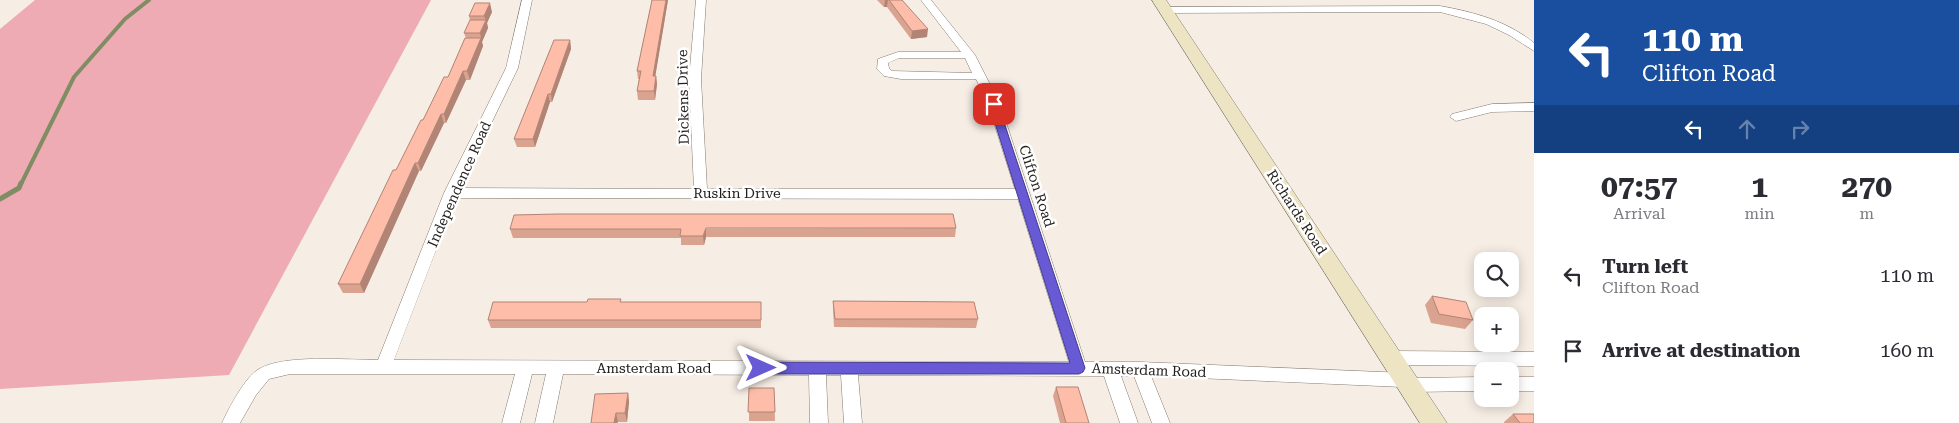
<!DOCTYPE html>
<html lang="en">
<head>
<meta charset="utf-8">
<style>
	body { margin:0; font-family:"Roboto Serif",serif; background:#f2f2f3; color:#2b2b33; height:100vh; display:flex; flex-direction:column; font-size:19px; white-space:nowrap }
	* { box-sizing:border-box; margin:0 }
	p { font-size:16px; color:#7c7c81 }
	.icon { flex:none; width:28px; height:28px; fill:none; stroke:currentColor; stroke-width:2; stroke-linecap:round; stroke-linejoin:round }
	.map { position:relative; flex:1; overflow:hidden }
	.drawer { display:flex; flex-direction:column; background:#fff; width:425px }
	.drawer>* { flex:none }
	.hud { background:#1a4fa0; color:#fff; overflow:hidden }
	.tools { position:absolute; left:1474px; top:252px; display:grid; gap:10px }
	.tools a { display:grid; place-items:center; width:45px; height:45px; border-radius:10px; background:#fff; box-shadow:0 2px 12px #0003; font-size:25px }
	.pin { position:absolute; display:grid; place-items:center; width:42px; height:42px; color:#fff; margin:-21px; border-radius:10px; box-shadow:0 2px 8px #0006 }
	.me { position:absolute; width:55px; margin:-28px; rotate:90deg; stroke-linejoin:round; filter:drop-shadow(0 0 4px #0008) }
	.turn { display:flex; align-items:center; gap:18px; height:105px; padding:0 25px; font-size:22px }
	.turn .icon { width:65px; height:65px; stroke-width:2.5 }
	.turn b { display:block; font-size:35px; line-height:42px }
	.lanes { display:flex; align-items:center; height:48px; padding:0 25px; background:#0003; justify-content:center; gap:25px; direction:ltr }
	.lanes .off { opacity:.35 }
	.eta { display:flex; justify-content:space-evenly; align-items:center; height:85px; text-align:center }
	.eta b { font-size:30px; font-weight:700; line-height:35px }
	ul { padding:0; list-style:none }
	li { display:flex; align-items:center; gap:15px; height:75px; padding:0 25px }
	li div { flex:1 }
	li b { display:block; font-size:19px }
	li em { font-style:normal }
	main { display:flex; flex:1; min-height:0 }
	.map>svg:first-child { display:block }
	.forest { fill:#eeabb4 }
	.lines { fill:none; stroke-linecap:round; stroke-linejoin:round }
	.stream-far1 { stroke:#808d64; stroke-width:4 }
	.stream { stroke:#808d64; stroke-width:5 }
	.street-casing { stroke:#827a72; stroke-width:1 }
	.secondary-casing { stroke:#827a72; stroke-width:1 }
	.street { fill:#fff; fill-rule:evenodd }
	.secondary { fill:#ece4c3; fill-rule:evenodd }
	.wall { fill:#daa390 }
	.shaded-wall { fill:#b18476 }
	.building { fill:#fdbda8; stroke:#b18476 }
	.route { fill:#675ad4; stroke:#433a8a }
	.labels { text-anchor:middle; stroke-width:5; stroke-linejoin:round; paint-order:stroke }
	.street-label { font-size:14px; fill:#211e1b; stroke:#fff }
</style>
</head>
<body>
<main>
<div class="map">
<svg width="1534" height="423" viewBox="0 0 1534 423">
	<rect width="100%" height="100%" fill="#f6ede4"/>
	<path class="forest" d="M35,0H431L229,375L0,389V29Z"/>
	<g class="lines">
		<path class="stream-far1" d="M21,184L74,77L125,19L149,0"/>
		<path class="stream" d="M0,199L19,188L21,183"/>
		<g class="street-casing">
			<path id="street" d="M522,0H532L518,68L460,188L694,189L689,79L696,0H706L701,79L707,189H1015L988,104L976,79H901L884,76L877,69L878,59L898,52H961L921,0H931L975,55L1000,104L1085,362H1140L1406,373L1412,375L1413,378L1482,377V391L1410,392L1404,390L1403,387L1151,376L1170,423H1152L1134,376H1121L1138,423H1120L1104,376L858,375L862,423H844L841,375H826L828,423H810L809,375L563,374L553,423H535L546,374H532L520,423H502L515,374H290L269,379L256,395L240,423H222C229,408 245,377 259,369C284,354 348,360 378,360L444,193L506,68ZM899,58H965L972,73L892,71L889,68L888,63ZM456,198L1018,199L1069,362L394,360Z
				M1440,6C1474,12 1507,21 1534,43V51L1509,35L1486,24L1440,12L1166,13L1161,10L1166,7Z
				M1534,103V111L1492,112L1456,121L1450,117L1452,114L1492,104Z
				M1391,351L1534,352V366L1391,365L1385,363L1383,358L1385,353Z
				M1510,377H1534V391H1510Z"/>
		</g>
		<g class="secondary-casing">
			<path id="secondary" d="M1152,0H1166L1447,423H1420Z"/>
		</g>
		<use href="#street" class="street"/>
		<use href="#secondary" class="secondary"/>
	</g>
	<path class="wall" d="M652,0H668L655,76H656L657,84L655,100H638L637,91L639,79H638L637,71Z
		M877,0H902L927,37L911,39L887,7H884Z
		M492,12L487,23L488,28L482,42L483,46L470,80H466L446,123H444L421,171H419L364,293H343L338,284L396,170L448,77L466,38L464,33L470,21L469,16Z
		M570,40L571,49L552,102H550L535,147H517L514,139Z
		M956,228L955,237H706L704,245H681V238H513L510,229Z
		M1432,296L1473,320L1465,329L1431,323L1425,305Z
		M833,301L978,319L976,328L834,327L833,310Z
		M621,302H761V328H491L488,320Z
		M1056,387L1089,423H1060L1053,396Z
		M749,388H774L775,421H749Z
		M628,393L629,402L627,422H618L617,423H591Z
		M1513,414L1534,423H1504V422Z"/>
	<path class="shaded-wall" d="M666,0H668L654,84L653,76Z
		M885,0H888L887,7H884Z
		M490,3L492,12L487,23L488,28L482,42L480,33L486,21L484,16Z
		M928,29L927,37L911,39L912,31Z
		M481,38L483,46L470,80L467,71Z
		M570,40L571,49L552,102L551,94Z
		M463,71L466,80L446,123L444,114Z
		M656,76L657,84L655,100L654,91Z
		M548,94L550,102L535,147L533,139Z
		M441,114L444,123L421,171L418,163Z
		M415,163L419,171L364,293L360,284Z
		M706,228V237L704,245L703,236Z
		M628,393L629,402L627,422L625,413Z
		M616,413L618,422L617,423H614Z"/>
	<path class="building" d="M652,0H666L653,76H656L654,91H637L641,71H637Z
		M889,0H902L928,29L912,31Z
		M475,3H490L484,16H469Z
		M470,20H486L480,33H464Z
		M465,38H481L467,71H463L444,114H441L418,163H415L360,284H338L393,170H396L421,120H423L444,77H448Z
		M554,40H570L551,94H548L533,139H514Z
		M557,214H953L956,228H706L703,236H680L681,229H510L514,215Z
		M1432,296L1466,302L1473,320L1439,314Z
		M588,299H621L620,302H761V320H488L493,302H587Z
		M833,301L974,302L978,319H835Z
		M1056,387H1078L1089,423H1066Z
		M749,388H774L775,412H748Z
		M628,393L625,413H616L614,423H591L595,394Z
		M1513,414H1534V423H1520Z"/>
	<path class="route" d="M994,101L998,104L1085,368L1083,372L1079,374H761L756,372L754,368L756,364L761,362L1070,363L989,104Z"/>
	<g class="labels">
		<g class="street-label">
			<text transform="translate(683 97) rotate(-91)" y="5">Dickens Drive</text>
			<text transform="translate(459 184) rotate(-66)" y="5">Independence Road</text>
			<text transform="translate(1037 186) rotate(72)" y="5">Clifton Road</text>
			<text x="737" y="198">Ruskin Drive</text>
			<text transform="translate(1297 212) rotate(57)" y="5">Richards Road</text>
			<text x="654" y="373">Amsterdam Road</text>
			<text transform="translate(1149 370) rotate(2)" y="5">Amsterdam Road</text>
		</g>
	</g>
</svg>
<div class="tools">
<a><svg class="icon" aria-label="search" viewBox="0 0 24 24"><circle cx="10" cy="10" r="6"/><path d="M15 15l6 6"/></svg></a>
<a>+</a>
<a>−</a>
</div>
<div class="pin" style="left:994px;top:104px;background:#d93025"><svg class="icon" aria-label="arrive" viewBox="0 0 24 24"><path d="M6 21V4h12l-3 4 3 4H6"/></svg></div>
<svg class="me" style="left:761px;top:368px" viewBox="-20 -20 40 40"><path d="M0-17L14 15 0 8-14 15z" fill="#675ad4" stroke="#fff" stroke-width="4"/></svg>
</div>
<section class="drawer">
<div class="hud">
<div class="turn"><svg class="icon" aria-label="left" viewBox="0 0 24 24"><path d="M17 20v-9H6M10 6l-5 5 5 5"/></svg><div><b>110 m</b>Clifton Road</div></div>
<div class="lanes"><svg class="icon" aria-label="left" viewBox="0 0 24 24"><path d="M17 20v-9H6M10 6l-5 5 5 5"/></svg><svg class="icon off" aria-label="ahead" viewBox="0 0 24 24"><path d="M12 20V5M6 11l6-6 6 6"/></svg><svg class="icon off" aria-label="right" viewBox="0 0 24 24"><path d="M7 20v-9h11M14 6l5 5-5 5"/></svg></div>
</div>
<div class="eta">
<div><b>07:57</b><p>Arrival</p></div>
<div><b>1</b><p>min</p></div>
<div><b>270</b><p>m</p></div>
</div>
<ul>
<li><svg class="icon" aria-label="left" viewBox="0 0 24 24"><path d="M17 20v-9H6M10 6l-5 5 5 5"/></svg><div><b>Turn left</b><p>Clifton Road</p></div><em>110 m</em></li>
<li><svg class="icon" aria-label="arrive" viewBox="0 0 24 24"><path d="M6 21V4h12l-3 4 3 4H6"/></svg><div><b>Arrive at destination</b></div><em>160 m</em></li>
</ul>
</section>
</main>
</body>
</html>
